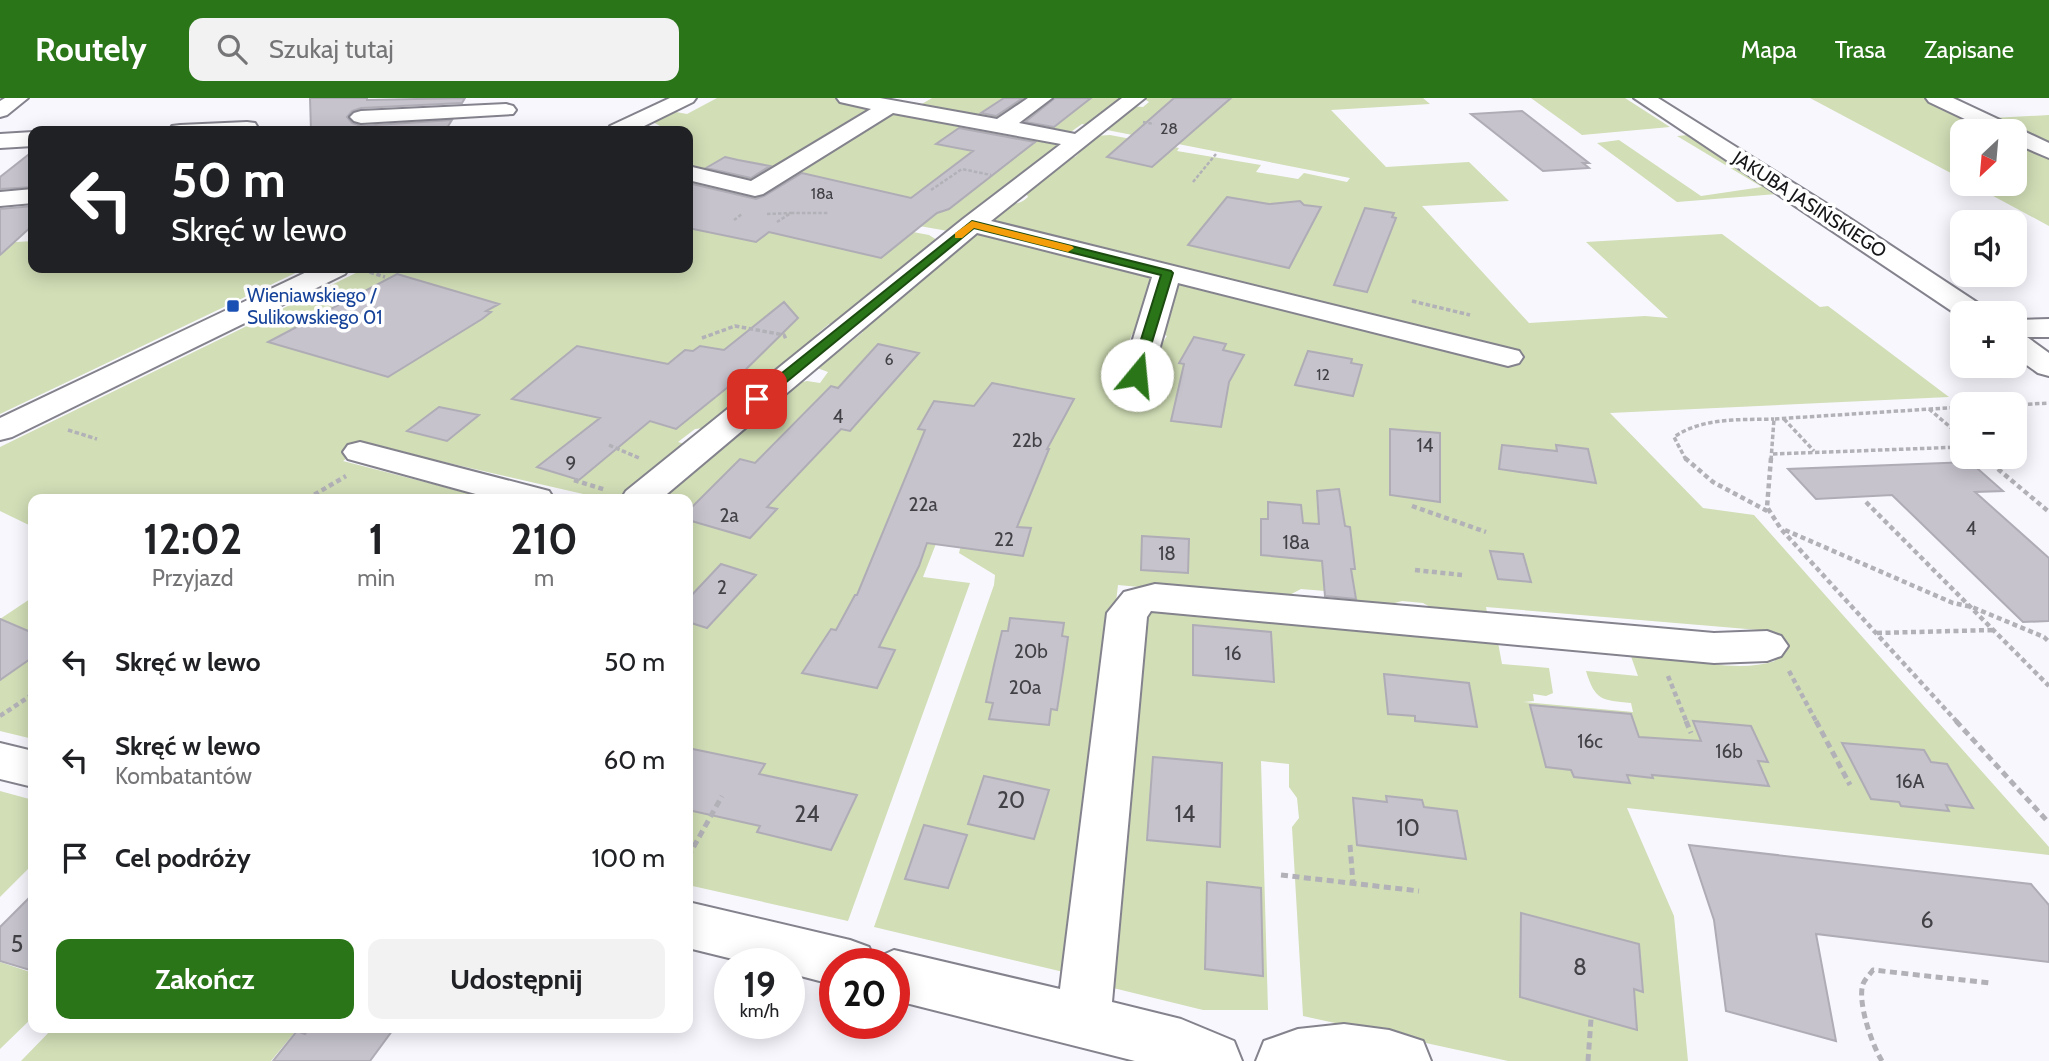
<!DOCTYPE html>
<html lang="pl">
<head>
<meta charset="utf-8">
<style>
	body { margin:0; font-family:Cabin,sans-serif; background:#f2f2f2; color:#202124; height:100vh; display:flex; flex-direction:column; font-size:26px; white-space:nowrap }
	* { box-sizing:border-box; margin:0 }
	p { font-size:23px; color:#757577 }
	.icon { flex:none; width:38px; height:38px; fill:none; stroke:currentColor; stroke-width:2; stroke-linecap:round; stroke-linejoin:round }
	.map { position:relative; flex:1; overflow:hidden }
	.side { position:absolute; left:28px; top:396px; width:665px; height:539px; display:flex; flex-direction:column; background:#fff; border-radius:14px; box-shadow:0 4px 18px #0003 }
	.side>* { flex:none }
	.guide { position:absolute; left:28px; top:28px; width:665px; height:147px; border-radius:14px; box-shadow:0 4px 18px #0003; background:#202124; color:#fff; overflow:hidden }
	.needle { width:46px; rotate:206deg }
	.controls { position:absolute; left:1950px; top:21px; display:grid; gap:14px }
	.controls a { display:grid; place-items:center; width:77px; height:77px; border-radius:14px; background:#fff; box-shadow:0 4px 18px #0003; font-size:35px }
	.speed { position:absolute; left:714px; top:850px; display:flex; gap:14px; font-size:35px; font-weight:700; text-align:center }
	.speed>* { display:grid; place-content:center; width:91px; height:91px; border-radius:50%; background:#fff; box-shadow:0 4px 18px #0003; line-height:1 }
	.speed small { font-size:18px; font-weight:400 }
	.speed .limit { border:10px solid #d22; background:#fff; color:#111 }
	.pin { position:absolute; display:grid; place-items:center; width:60px; height:60px; color:#fff; margin:-30px; border-radius:14px; box-shadow:0 4px 10px #0006 }
	.me { position:absolute; width:77px; margin:-38px; rotate:17deg; stroke-linejoin:round; filter:drop-shadow(0 0 5px #0008) }
	.turn { display:flex; align-items:center; gap:24px; height:147px; padding:0 28px; font-size:32px }
	.turn .icon { width:91px; height:91px; stroke-width:2.5 }
	.turn b { display:block; font-size:49px; line-height:60px }
	.eta { display:flex; justify-content:space-evenly; align-items:center; height:119px; text-align:center }
	.eta b { font-size:42px; font-weight:700; line-height:49px }
	.primary-button { display:flex; gap:14px; margin-top:auto; padding:14px 28px }
	.primary-button a { flex:1; height:80px; border-radius:14px; background:#2b7519; color:#fff; font-size:28px; font-weight:700; line-height:80px; text-align:center }
	.primary-button a+a { background:#f2f2f2; color:#202124 }
	ul { padding:0; list-style:none }
	li { display:flex; align-items:center; gap:21px; height:98px; padding:0 28px }
	li div { flex:1 }
	li b { display:block; font-size:26px }
	li em { font-style:normal }
	header { display:flex; align-items:center; gap:42px; box-sizing:border-box; height:98px; padding:0 35px; background:#2b7519; color:#fff }
	header strong { font-size:33px }
	nav { display:flex; gap:38px; margin-inline-start:auto; font-size:24px }
	.search { width:490px; height:63px; background:#f2f2f2; display:flex; align-items:center; gap:18px; box-sizing:border-box; padding:0 24px; border-radius:14px; color:#757577; font-size:26px }
	.map>svg:first-child { display:block }
	.green { fill:#d1deb6 }
	.building { fill:#c6c3cd; stroke:#afacb6; stroke-width:2 }
	.lines { fill:none; stroke-linecap:round; stroke-linejoin:round }
	.minor-casing { stroke:#84838d; stroke-width:4 }
	.path-far3 { stroke:#b2b1b7; stroke-width:2.5; stroke-dasharray:3.5 2; stroke-linecap:butt }
	.path-far2 { stroke:#b2b1b7; stroke-width:3.5; stroke-dasharray:4.5 2.5; stroke-linecap:butt }
	.path-far1 { stroke:#b2b1b7; stroke-width:4.5; stroke-dasharray:5 3.5; stroke-linecap:butt }
	.path { stroke:#b2b1b7; stroke-width:5; stroke-dasharray:7 4.5; stroke-linecap:butt }
	.minor { fill:#fff; fill-rule:evenodd }
	.route { fill:#2b7519; stroke:#1c4c10; stroke-width:2 }
	.slow { fill:#f59e0b }
	.transit-dot { fill:#1a4fb4; stroke:#fff; stroke-width:2.5 }
	.labels { text-anchor:middle; stroke-width:7; stroke-linejoin:round; paint-order:stroke }
	.far-number-label { font-size:16px; fill:#424146 }
	.far-street-label { font-size:19px; fill:#161619; stroke:#fff }
	.far-transit-label { font-size:19px; fill:#164399; stroke:#fff; text-anchor:start }
	.number-label { font-size:19px; fill:#424146 }
	.near-number-label { font-size:23px; fill:#424146 }
</style>
</head>
<body>
<header>
<strong>Routely</strong>
<div class="search"><svg class="icon" aria-label="search" viewBox="0 0 24 24"><circle cx="10" cy="10" r="6"/><path d="M15 15l6 6"/></svg>Szukaj tutaj</div>
<nav><a>Mapa</a><a>Trasa</a><a>Zapisane</a></nav>
</header>
<div class="map">
<svg width="2049" height="963" viewBox="0 0 2049 963">
	<rect width="100%" height="100%" fill="#f8f7fe"/>
	<path class="green" d="M717,0H836L877,9C867,16 857,18 847,24L849,28L763,80L751,82L739,79L733,83L688,73V33H635C644,29 652,33 660,28L653,24L676,14L687,16Z
		M932,0H1122L1091,28L1082,26L1065,38L915,10Z
		M1143,0H1423L1430,6L1331,12L1386,69L1469,64L1509,103L1422,108L1529,225L1645,218L1668,220L1586,144L1722,136L1820,209L1828,208L1949,299L1610,315L1703,410L1754,417L2049,749V757L1627,710L1674,818L1688,963H1508L1303,918L1292,729L1299,720L1297,700L1289,689V666L1261,663L1268,912H1203L1101,887L1137,518L1166,505L1497,539L1502,566L1549,570L1553,595L1546,598L1533,596L1534,603L1523,604L1633,614L1631,605C1602,602 1595,603 1586,573L1638,578L1628,550C1670,558 1734,577 1775,563L1759,532L1486,509L1488,519L1443,516L1423,505L1402,503L1377,510L1343,507L1325,493L1301,491L1280,502L1118,487L1072,876L874,829L994,487L995,477L959,455L970,413L964,374L923,479L970,485L848,823L688,787V401H659L793,286L807,283L820,285L828,274L809,267L828,252L842,251L863,234L854,230L973,134L983,133L1130,170L1138,177L1156,181L1140,233L1132,236L1128,246L1133,251L1161,247L1167,238L1158,233L1173,187L1188,184L1520,267L1519,257L993,127L990,121C994,117 1000,111 1005,108C1015,104 1018,108 1028,99L1025,93L1065,60L1075,59L1080,54L1076,51L1095,38L1110,37L1179,50L1177,53L1261,67L1256,74L1298,81L1304,75L1347,84L1350,80L1102,31L1131,8L1143,9L1149,4Z
		M1531,0H1625L1670,29L1582,37Z
		M1810,0H1925L1996,33H1962V81Z
		M895,13L1065,43L948,133L839,114L833,119L929,137L942,145L840,226H829L817,236L825,238L778,276L766,274L752,286L757,291L711,329L695,331L678,344L688,347L622,401H605L366,346L343,363L491,401H33V429L0,413V349L298,203L309,201L390,227L411,224L317,194L366,170H688V82L755,98Z
		M2049,17V48L1992,20Z
		M1689,37L1777,96L1677,104L1597,45L1619,42L1701,98L1762,89L1677,38Z
		M2014,42L2049,58V128L1971,86H2014Z
		M33,143V170H306L0,316V145Z
		M33,499V641L0,633V521Z
		M0,693L33,702V766L0,799Z
		M0,864L33,875V919L0,951Z
		M54,929H299L271,963H21Z"/>
	<path class="building" d="M310,0H367V2L465,0L462,5L361,10L352,13L347,19L352,25L361,28L452,22L445,33H311Z
		M1004,0H1023L996,18L981,15Z
		M1055,0H1091L1054,29L1025,24Z
		M1174,0H1231L1152,69L1107,59Z
		M1522,13L1589,65H1583L1589,70L1543,73L1471,16Z
		M959,30L1035,44L949,111L937,115L881,160L769,134L756,144L688,130V85L756,101L764,98L802,75L911,100L973,53L936,46Z
		M33,53V89L0,91V79Z
		M725,59L738,62L770,68L751,80L706,70Z
		M1227,99L1269,106L1300,103L1304,107L1321,109L1289,170L1188,147Z
		M33,108V127L0,157V111Z
		M1365,110L1394,115L1392,119L1396,120L1367,194L1334,187Z
		M397,176L499,206L486,213L491,214L482,221L388,279L268,244Z
		M784,204L798,220L728,289L676,331L650,323L579,382L537,369L600,320L512,301L577,248L668,266L685,252L693,253L700,248L724,252Z
		M1194,239L1226,246L1223,252L1244,257L1229,284L1221,329L1171,323L1184,266L1179,265Z
		M878,246L919,255L850,333L841,331L767,409L777,411L750,440L688,422V413L740,361L755,365L831,288L838,290Z
		M1308,253L1352,261L1351,265L1362,267L1353,298L1295,287Z
		M992,285L1074,301L1047,351H1049L1017,429L1031,430L1023,458L927,445L919,468L879,549L895,552L877,590L802,575L831,531L836,532L855,497H857L925,332L918,331L934,303L974,308Z
		M439,309L479,317L447,343L407,333Z
		M1390,331L1440,335V404L1390,397Z
		M1502,347L1557,353L1556,347L1588,351L1596,385L1499,371Z
		M1970,364L2003,393L1975,394L2049,460V523L2023,524L1892,397L1816,401L1788,371Z
		M1339,391L1345,428L1350,429L1355,471H1351L1356,501L1325,498L1322,463L1261,457V421H1268V404L1301,407L1303,425L1319,426L1317,393Z
		M1142,438L1189,441L1188,475L1141,472Z
		M1490,453L1523,456L1531,484L1498,481Z
		M721,466L756,477L707,530L688,524V501Z
		M1010,520L1064,525L1062,538L1068,539L1063,574L1057,612L1051,611L1049,627L989,621L993,605L986,604L994,567L1002,533H1008Z
		M0,521L33,535V559L0,582Z
		M1193,527L1271,534L1274,584L1193,577Z
		M1384,576L1469,585L1477,629L1415,623V618L1388,616Z
		M1530,607L1631,616L1639,639L1701,643L1693,623L1751,628L1768,664L1758,663L1769,688L1652,677L1653,680L1627,677L1630,685L1574,679L1571,672L1546,669Z
		M1842,645L1924,652L1931,664L1947,666L1973,710L1946,707L1949,713L1901,708L1899,704L1871,701Z
		M688,650L765,666L759,676L857,697L831,752L757,734L760,728L688,712Z
		M1153,659L1222,665L1220,749L1147,742Z
		M984,678L1049,692L1034,741L968,726Z
		M1386,698L1422,702L1424,709L1457,713L1466,761L1357,747L1353,700L1387,704Z
		M924,727L967,737L948,790L905,781Z
		M1689,747L2031,786L2049,807V864L1816,836L1836,943L1726,913L1714,822Z
		M1207,784L1261,790L1263,878L1205,871Z
		M33,796V873L0,863V829Z
		M1521,815L1639,846L1643,894L1634,891L1637,932L1520,899Z
		M311,929H395L370,963H273L297,933L305,936Z"/>
	<g class="lines">
		<g class="minor-casing">
			<path id="minor" d="M5,0H28L7,17L0,19V3Z
				M670,0H696L693,4L634,33H607L610,28Z
				M837,0H880L997,21L1028,0H1052L1019,25L1075,36L1122,0H1145L991,123L1519,253L1523,259L1519,265L1508,268L1178,185L1152,277L1148,284L1137,286L1126,284L1122,277L1152,179L977,135L661,401H621L626,393L963,121L1061,46L893,15L763,96L755,98L688,82V68L751,83L871,11L840,4Z
				M1634,0H1658L1846,118L1984,209L1988,215H1962V220Z
				M1926,0H1953L2049,45V60L2014,45V33H1990L1929,4Z
				M506,6L513,8L516,12L513,16L361,25L354,23L350,19L354,15L361,13Z
				M247,24L255,25L258,30L256,33H169L172,28L180,27Z
				M33,34V48L0,50V36Z
				M33,91V105L0,108V94Z
				M315,170H349L345,176L12,339L0,342V320Z
				M2049,221V239H2027L2049,255V278L2038,275L2014,258V222Z
				M360,344L549,393L554,401H494L348,361L343,354L348,347Z
				M1155,486L1714,535L1767,533L1781,538L1788,548L1781,558L1767,563L1714,565L1151,513L1147,519L1112,904L1181,921L1234,943L1242,963H1135L894,902V866H835V887L789,875V866H753L688,850V804L850,842L869,849L874,861L894,852L1060,891L1107,515L1124,494Z
				M0,645L33,653V689L0,681Z
				M1344,926L1389,932L1423,943L1431,963H1256L1264,943L1298,931Z"/>
		</g>
		<path class="path-far3" d="M1143,24L1154,26
			M1193,84L1216,56
			M931,92L962,71L991,77
			M767,116L791,115
			M734,122L742,116
			M777,124L791,115H828"/>
		<path class="path-far2" d="M363,172L385,179
			M1412,203L1470,217
			M702,240L735,228L784,237L786,241
			M2014,307L2049,305
			M1929,311L1962,339
			M1784,321L1814,353
			M68,332L97,341
			M609,347L639,360
			M1773,356L1962,349
			M1984,359L1987,362
			M1686,362L1674,339C1703,319 1741,322 1774,321
			M1771,362L1774,321L1962,309"/>
		<path class="path-far1" d="M1685,360L1713,384L1769,414
			M1771,360L1767,409L1781,431L1958,625
			M1985,360L2049,414
			M574,382L606,392
			M307,401L346,378
			M1866,404L2049,588
			M1412,408L1486,434
			M1785,432L1953,505L1972,509L2044,539L2049,544
			M1415,472L1462,477
			M1877,535L1993,532
			M1789,573L1817,625
			M1668,578L1687,625
			M0,618L33,596"/>
		<path class="path" d="M1686,623L1691,635
			M1816,623L1850,687
			M1956,623L2049,725
			M1350,747L1353,785
			M688,759L722,698
			M1281,777L1419,793
			M1588,963L1591,921
			M1882,963C1872,947 1857,904 1863,886C1865,881 1870,876 1873,872L1991,885"/>
		<use href="#minor" class="minor"/>
	</g>
	<path class="route" d="M972,123L1171,173L1173,175L1141,280H1132L1130,277L1161,177L974,130L762,304H752V299Z"/>
	<path class="slow" d="M972,123L1072,148L1074,150L1068,154L974,130L962,140H955V135Z"/>
	<rect class="transit-dot" x="226" y="201" width="14" height="14" rx="3.5"/>
	<g class="labels">
		<g class="far-number-label">
			<text x="1169" y="36">28</text>
			<text x="822" y="101">18a</text>
			<text x="889" y="267">6</text>
			<text x="1323" y="282">12</text>
		</g>
		<g class="far-street-label">
			<text transform="translate(1810 106) rotate(33)" y="7">JAKUBA JASIŃSKIEGO</text>
		</g>
		<g class="far-transit-label">
			<text x="247" y="204">Wieniawskiego /<tspan x="247" dy="22">Sulikowskiego 01</tspan></text>
		</g>
		<g class="number-label">
			<text x="838" y="325">4</text>
			<text x="1027" y="349">22b</text>
			<text x="1425" y="354">14</text>
			<text x="571" y="372">9</text>
			<text x="923" y="413">22a</text>
			<text x="729" y="424">2a</text>
			<text x="1971" y="437">4</text>
			<text x="1004" y="448">22</text>
			<text x="1296" y="451">18a</text>
			<text x="1167" y="462">18</text>
			<text x="722" y="496">2</text>
			<text x="1031" y="560">20b</text>
			<text x="1233" y="562">16</text>
			<text x="1025" y="596">20a</text>
			<text x="1590" y="650">16c</text>
			<text x="1729" y="660">16b</text>
			<text x="1910" y="690">16A</text>
		</g>
		<g class="near-number-label">
			<text x="1011" y="710">20</text>
			<text x="807" y="724">24</text>
			<text x="1185" y="724">14</text>
			<text x="1408" y="738">10</text>
			<text x="1927" y="830">6</text>
			<text x="17" y="854">5</text>
			<text x="1580" y="877">8</text>
		</g>
	</g>
</svg>
<div class="controls">
<a><svg class="needle" viewBox="-14 -14 28 28"><path d="M0-13l5 13h-10z" fill="#e53935"/><path d="M0 13l5-13h-10z" fill="#757577"/></svg></a>
<a><svg class="icon" aria-label="sound" viewBox="0 0 24 24"><path d="M4 9h4l5-4v14l-5-4H4zM17 9q2 3 0 6"/></svg></a>
<a>+</a>
<a>−</a>
</div>
<div class="speed"><div>19<small>km/h</small></div><div class="limit">20</div></div>
<div class="pin" style="left:757px;top:301px;background:#d93025"><svg class="icon" aria-label="arrive" viewBox="0 0 24 24"><path d="M6 21V4h12l-3 4 3 4H6"/></svg></div>
<svg class="me" style="left:1137px;top:277px" viewBox="-20 -20 40 40"><circle r="19" fill="#fff"/><path d="M0-13L10 11 0 6-10 11z" fill="#2b7519"/></svg>
<div class="guide">
<div class="turn"><svg class="icon" aria-label="left" viewBox="0 0 24 24"><path d="M17 20v-9H6M10 6l-5 5 5 5"/></svg><div><b>50 m</b>Skręć w lewo</div></div>
</div>
<section class="side">
<div class="eta">
<div><b>12:02</b><p>Przyjazd</p></div>
<div><b>1</b><p>min</p></div>
<div><b>210</b><p>m</p></div>
</div>
<ul>
<li><svg class="icon" aria-label="left" viewBox="0 0 24 24"><path d="M17 20v-9H6M10 6l-5 5 5 5"/></svg><div><b>Skręć w lewo</b></div><em>50 m</em></li>
<li><svg class="icon" aria-label="left" viewBox="0 0 24 24"><path d="M17 20v-9H6M10 6l-5 5 5 5"/></svg><div><b>Skręć w lewo</b><p>Kombatantów</p></div><em>60 m</em></li>
<li><svg class="icon" aria-label="arrive" viewBox="0 0 24 24"><path d="M6 21V4h12l-3 4 3 4H6"/></svg><div><b>Cel podróży</b></div><em>100 m</em></li>
</ul>
<div class="primary-button"><a>Zakończ</a><a>Udostępnij</a></div>
</section>
</div>
</body>
</html>
